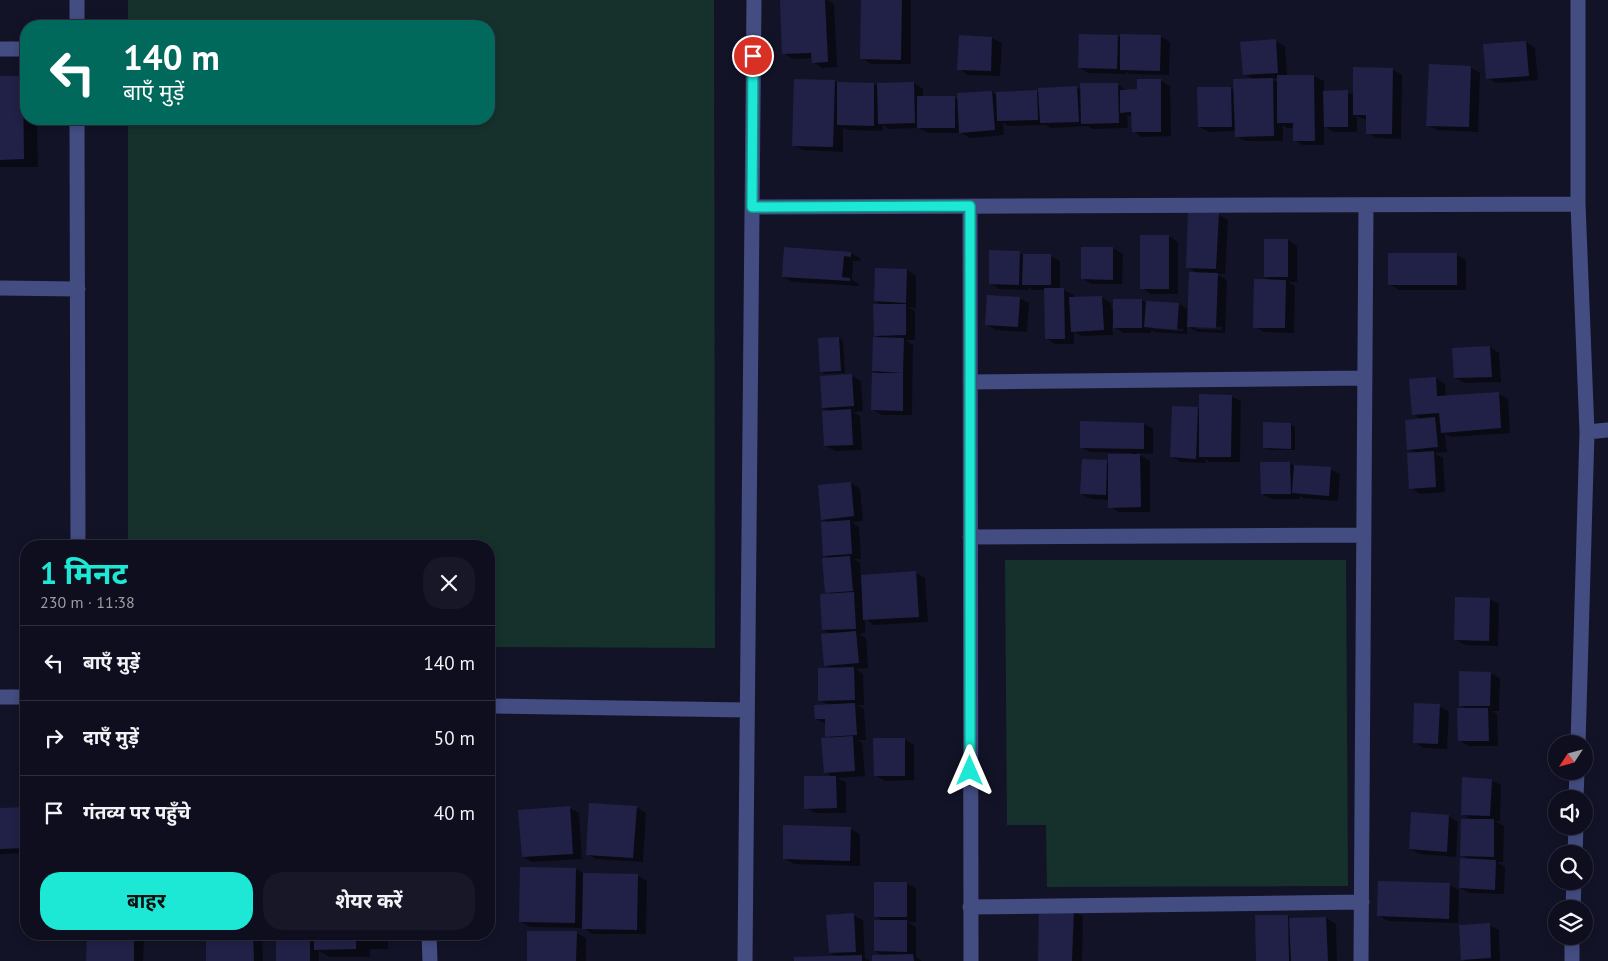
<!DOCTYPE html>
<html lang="hi">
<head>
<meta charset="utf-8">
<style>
	body { margin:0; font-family:"PT Sans","Noto Sans Devanagari",sans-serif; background:#171727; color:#f1f3f6; height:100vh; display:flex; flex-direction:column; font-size:19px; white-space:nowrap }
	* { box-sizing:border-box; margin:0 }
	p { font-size:16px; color:#9b9ca4 }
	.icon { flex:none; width:28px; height:28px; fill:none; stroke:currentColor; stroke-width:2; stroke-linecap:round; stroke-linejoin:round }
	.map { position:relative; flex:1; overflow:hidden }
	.drawer { position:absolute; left:20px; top:540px; width:475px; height:400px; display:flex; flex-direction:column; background:#0e0e1e; border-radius:20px; box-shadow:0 2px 8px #0003,0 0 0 1px #2e2e3c }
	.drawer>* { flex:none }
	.banner { position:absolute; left:20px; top:20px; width:475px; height:105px; border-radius:20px; box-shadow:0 2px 8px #0003,0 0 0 1px #2e2e3c; background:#00695c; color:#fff; overflow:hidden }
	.needle { width:32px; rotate:234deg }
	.tools { position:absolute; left:1548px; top:735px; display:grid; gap:10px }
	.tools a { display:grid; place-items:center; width:45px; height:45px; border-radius:50%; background:#0e0e1e; box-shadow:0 2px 8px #0003,0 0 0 1px #2e2e3c; font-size:25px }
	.pin { position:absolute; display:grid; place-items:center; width:42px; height:42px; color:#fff; margin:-21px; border:2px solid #fff; border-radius:50%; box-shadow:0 1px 5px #0007 }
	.me { position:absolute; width:55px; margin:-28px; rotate:0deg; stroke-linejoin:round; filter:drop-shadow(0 0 4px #0008) }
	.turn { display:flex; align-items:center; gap:18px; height:105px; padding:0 20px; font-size:22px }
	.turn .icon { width:65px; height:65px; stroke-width:2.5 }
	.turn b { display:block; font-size:35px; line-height:42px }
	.round { display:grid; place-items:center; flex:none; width:52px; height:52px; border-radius:20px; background:#171727 }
	.head { display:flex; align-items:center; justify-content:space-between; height:85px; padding:0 20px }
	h1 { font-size:30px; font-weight:700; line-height:38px; color:#1ce8d5 }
	.action { display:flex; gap:10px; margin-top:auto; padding:10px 20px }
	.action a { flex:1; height:58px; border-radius:20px; background:#1ce8d5; color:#111; font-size:20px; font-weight:700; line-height:58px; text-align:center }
	.action a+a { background:#171727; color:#f1f3f6 }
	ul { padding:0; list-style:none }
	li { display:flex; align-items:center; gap:15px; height:75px; padding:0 20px; border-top:1px solid #2e2e3c }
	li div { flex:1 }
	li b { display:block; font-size:19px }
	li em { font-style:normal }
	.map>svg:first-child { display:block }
	.green { fill:#16312b }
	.shadow { fill:#0007; fill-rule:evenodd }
	.building { fill:#212147 }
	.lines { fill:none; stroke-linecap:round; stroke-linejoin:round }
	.minor { stroke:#434d82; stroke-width:15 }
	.route-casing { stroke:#12978a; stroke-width:12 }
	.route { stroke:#1ce8d5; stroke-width:9 }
</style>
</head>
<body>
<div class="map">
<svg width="1608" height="961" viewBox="0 0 1608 961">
	<rect width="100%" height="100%" fill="#131328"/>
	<path class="green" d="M128,0H714L715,648L489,647V546H128V119H489V26H128Z
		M1005,560H1346L1348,886L1047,887L1046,825H1007Z"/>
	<path class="shadow" d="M790,0H827L834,4L837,67L822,68L813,62V58L793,59L783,53Z
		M862,0H911V64H871L862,58Z
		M1118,36L1121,38L1160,36L1170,42L1169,75L1130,74L1126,72V74L1088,73L1079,67Z
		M960,37L992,38L1002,43L1000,76L968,75L959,69Z
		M1275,41L1285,46L1287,76H1314L1324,81V92H1347L1354,95L1392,69L1402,75L1401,139L1377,138L1367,133L1368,120L1364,119L1357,116V132H1334L1324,126V145H1303L1294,140V128H1287L1283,125V141H1245L1236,136V131L1209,132L1199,127L1198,89L1231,88L1235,90L1254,80L1244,74ZM1278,78V83L1271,79Z
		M1526,42L1535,48L1538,80L1497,83L1487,78Z
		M1470,67L1480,73L1478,132L1437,130L1427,125Z
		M22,77L26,80V119H37L38,167H0V78Z
		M1160,80L1170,86L1171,136L1142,137L1133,131V117L1127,115L1128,128L1092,129L1088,126L1051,128L1045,125L1008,126L1003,123L1004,135L970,138L961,133H928L919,128L889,129L883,125V131L848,130L843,128V152L803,150L793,145L835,81L838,83L874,84L879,87L914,83L923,89V97H954L958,99L992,92L997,95L1036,92L1040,94V89L1077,88L1082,90L1117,84L1127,91L1138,90Z
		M1219,215L1228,220L1225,274H1216L1227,280L1225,333L1198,332L1187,326V334L1155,332L1151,330V333H1124L1112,326L1113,335L1082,336L1074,332V344H1055L1046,338L1045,290H1033L1028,287V290L999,289L990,283L1020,253L1024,255L1051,256L1060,261V290H1064L1074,295V298L1102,297L1111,303L1112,310L1142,300L1147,303L1179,304L1189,310L1199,274L1187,267ZM1196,326L1222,327V330L1196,329ZM1154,327L1184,329L1183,331L1154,329Z
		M1169,236L1178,242V294H1151L1141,288Z
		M1288,240L1297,246V282H1288L1295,286L1294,333L1264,332L1255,327L1272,281L1265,277Z
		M1082,248H1113L1123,254L1122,284H1091L1082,278Z
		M851,253L861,259L860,261H853L852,280L859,284V286L793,282L783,277Z
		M1457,255L1466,260V290H1399L1389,284Z
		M907,270L916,276V308L908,307L915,311V340H905L913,345L912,415H882L872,409L879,374L873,371L881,339L875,335L883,306L875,301Z
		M1019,298L1029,303L1027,332L996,330L987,325Z
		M839,338L843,341L845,373L826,374L821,372Z
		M1490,347L1499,353L1501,382L1465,383L1455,378Z
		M851,375L861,381L863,411L853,412L860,416L862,450L835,451L826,446L830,411L823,408Z
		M1436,378L1445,384L1446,397L1498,393L1508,399L1510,433L1451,437L1445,434L1447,452L1435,453L1443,458L1445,492L1420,494L1411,488L1416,453L1408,449L1422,420L1413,414Z
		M1231,396L1241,401L1240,462H1210L1206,459V463L1181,462L1172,457L1174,407L1198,408L1201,410Z
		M1144,424L1153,429V454L1136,453L1150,461V512H1119L1110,507V500L1091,499L1081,494L1083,461L1109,462L1131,456V453L1090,452L1081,447Z
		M1290,424L1295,427V450H1269L1264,448Z
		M1290,463L1294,466L1330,469L1340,474L1338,501L1303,498L1300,496V499H1272L1262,494Z
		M851,483L860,489L863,521L852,522L859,527L861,559H854L860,563L861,576L916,573L925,578L928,622L874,625L865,619V633L859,634L866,638L868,668L856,669L863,674L864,705H857L864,709L866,740H858L862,743L865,776L837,778L846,782V813H815L806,808L833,777L825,772L832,739L827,736L826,724L816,719L829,705L819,700L831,669L825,665L831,634L823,630L831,595L826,592L830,559L824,555L828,522L822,519Z
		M1489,599L1499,604L1498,646L1465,645L1455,639Z
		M1490,673L1500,678L1499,711H1491L1497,714L1498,746H1469L1460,741L1467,709L1460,705Z
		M1439,706L1449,711L1447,749L1424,748L1414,742Z
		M904,739L914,745V780L885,781L875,775Z
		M1491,780L1501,785L1500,821H1495L1504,826L1503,862H1497L1505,867L1504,894L1470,893L1460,888L1470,860L1462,855L1472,820L1462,814Z
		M636,807L646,813L643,862L596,859L587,854Z
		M570,808L579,813L582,859L532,862L523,857Z
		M0,809H26V845L24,844L23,846L26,848V853L0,854Z
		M1449,816L1458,822L1456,857L1420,854L1410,849Z
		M785,827L851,829L860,834V866L794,864L784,858Z
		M576,869L585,874L637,875L647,881L646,934H593L583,928L530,927L520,921Z
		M907,883L916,889V922H908L916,927V957L922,961H874L884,956L875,951L883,921L875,916Z
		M1449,885L1459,890L1458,923L1388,921L1378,915Z
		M1073,911L1083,916L1082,961H1039Z
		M853,915L863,920L865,958L870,961H795L838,957L830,953Z
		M1288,916L1293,920L1326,918L1336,924L1337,961H1257Z
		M1489,925L1499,930L1500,961H1465L1462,959Z
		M576,933L586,938V961H528Z
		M88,934H144L143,961H88Z
		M207,934H262L263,961H208Z
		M277,934H388V949H370V957H330L319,951V961H278Z"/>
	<path class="building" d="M780,0H825L828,62L812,63L811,53L782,54Z
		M861,0H902L901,60L860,59Z
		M1079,34L1118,35L1117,69L1078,68Z
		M1120,34L1161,35L1160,71L1120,70Z
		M959,35L992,37L991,71L957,70Z
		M1276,39L1278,73L1243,75L1240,42Z
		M1526,41L1529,76L1486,79L1483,44Z
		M1429,64L1471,66L1469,127L1426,126Z
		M1353,67L1393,68L1392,134H1366V115H1353Z
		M1277,75H1314L1315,141H1293V123H1277Z
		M0,76H23L24,159L0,160Z
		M1273,78L1274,136L1235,137L1233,79Z
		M794,79L835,80L833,147L792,146Z
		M1137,79H1161V132H1132L1131,112L1120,113V90L1137,89Z
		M837,82L874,83V126L837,125Z
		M914,82L915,123L878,124L877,83Z
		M1080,83H1118L1119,123L1081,124Z
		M1077,86L1079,122L1040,123L1038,88Z
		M1197,87H1231L1232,127H1198Z
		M1037,90L1038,120L997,121L996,92Z
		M1348,90V127H1324L1323,91Z
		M992,91L995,130L959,133L957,93Z
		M917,96H955V128H917Z
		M1188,212L1219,213L1216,269L1186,268Z
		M1140,235H1169V289H1140Z
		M1264,239H1288V277H1264Z
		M784,247L851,252V257L844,256L842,277L850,278V281L782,277Z
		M1081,247H1113V280L1081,279Z
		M989,250L1020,251L1019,285L989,284Z
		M1388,253H1457V285H1388Z
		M1023,254H1051V285H1022Z
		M875,268L907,269L906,303L874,301Z
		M1189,272L1218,273L1216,328L1187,327Z
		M1254,279L1286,280L1285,328H1253Z
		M1044,288H1064L1065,339H1045Z
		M987,295L1020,297L1018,327L985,325Z
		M1102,296L1104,330L1071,332L1069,297Z
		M1113,299H1142V328H1113Z
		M1146,301L1179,303L1177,330L1144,327Z
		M873,304H906V335L874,336Z
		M839,337L841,371L820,372L818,338Z
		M873,337L904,338L903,373L872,371Z
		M1490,346L1492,377L1454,378L1452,348Z
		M872,373H903V411L871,410Z
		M852,374L854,406L822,408L820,376Z
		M1436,377L1437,396L1499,392L1501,428L1441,433L1439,413L1412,415L1409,379Z
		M1199,394L1232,395L1231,457H1199Z
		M1172,406L1198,407L1196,459L1170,457Z
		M851,409L853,445L824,446L822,411Z
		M1435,417L1438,447L1407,450L1405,420Z
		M1080,421L1144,423V449L1080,448Z
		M1263,422L1291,423V449L1263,448Z
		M1434,451L1436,487L1409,489L1407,453Z
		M1108,454H1140L1141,507L1108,508Z
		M1082,459L1107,460L1106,495L1080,494Z
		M1260,462H1290L1291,494H1261Z
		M1294,465L1331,467L1329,496L1292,493Z
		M851,482L854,516L821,520L818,485Z
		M850,520L852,554L823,556L821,522Z
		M850,556L853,591L825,593L822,558Z
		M916,571L919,617L863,620L861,575Z
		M854,592L856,629L822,630L820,594Z
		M1455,597L1490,598L1489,641L1454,640Z
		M856,631L859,663L824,666L821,634Z
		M854,667L855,700L818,701V668Z
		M1459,671L1491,672L1490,706H1459Z
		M855,703L857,735L825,737V719H815L814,705Z
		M1414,703L1440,704L1438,744L1413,743Z
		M1457,708H1488L1489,741H1458Z
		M853,736L855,771L824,773L821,738Z
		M873,738H905V776H874Z
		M804,776H836L837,808L804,809Z
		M1462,777L1492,779L1490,816L1461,815Z
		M589,803L637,806L633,858L586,855Z
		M570,806L573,854L522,857L518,810Z
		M26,807V848L0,849V808Z
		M1411,812L1449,815L1447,852L1409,849Z
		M1461,819H1494V857L1460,856Z
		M783,825L851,827L850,861L783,859Z
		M1460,858L1496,860L1495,890L1459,888Z
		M520,867L576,868L575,923L519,922Z
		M583,873L638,874L637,930L582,929Z
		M1378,881L1450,883L1449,919L1377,916Z
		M874,882H907V917H874Z
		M1039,908L1074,909L1072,961H1038Z
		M854,913L856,952L829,953L826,915Z
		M1255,915H1288L1289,961H1256Z
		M1326,917L1328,961H1291L1289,918Z
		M874,920H907V952L874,951Z
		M1490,923L1491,958L1461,960L1459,925Z
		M527,931H577L576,961H527Z
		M87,934H134V961H86Z
		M206,934H253L254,961H206Z
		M276,934H310V961H276Z
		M314,934H374V941H356V949L314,950Z
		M913,954L914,961H872V955Z
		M862,955V961H794V957Z"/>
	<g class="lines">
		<path class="minor" d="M77,0V26
			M1578,0V204L1587,432L1578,744
			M0,49H26
			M77,119L78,546
			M970,206L971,961
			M752,207L1578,204
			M0,288L78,289
			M970,382L1365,378
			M1587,432L1608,430
			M970,537L1364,535
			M0,697H26
			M489,706L747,710
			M1576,799L1577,771
			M1575,854L1576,826
			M970,907L1362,902
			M1573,909L1574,881
			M429,934L430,961
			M745,961L754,0
			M1361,961L1366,205
			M1572,961V936"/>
	</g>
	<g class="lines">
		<g class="route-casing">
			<path id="route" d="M753,56L752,207L970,206V771"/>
		</g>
		<use href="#route" class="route"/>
	</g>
</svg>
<div class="tools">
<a><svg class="needle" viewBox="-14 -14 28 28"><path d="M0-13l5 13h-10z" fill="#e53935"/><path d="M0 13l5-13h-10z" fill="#9b9ca4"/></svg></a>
<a><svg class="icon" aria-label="sound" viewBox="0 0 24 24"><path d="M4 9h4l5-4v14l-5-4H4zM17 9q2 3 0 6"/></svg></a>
<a><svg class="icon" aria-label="search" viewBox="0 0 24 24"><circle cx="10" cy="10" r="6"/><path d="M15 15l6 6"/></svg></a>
<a><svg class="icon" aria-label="layers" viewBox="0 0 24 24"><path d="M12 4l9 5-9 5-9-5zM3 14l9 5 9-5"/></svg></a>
</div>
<div class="pin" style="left:753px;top:56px;background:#d93025"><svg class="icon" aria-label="arrive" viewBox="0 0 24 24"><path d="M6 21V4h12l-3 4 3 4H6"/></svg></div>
<svg class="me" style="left:970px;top:771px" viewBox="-20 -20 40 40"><path d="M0-17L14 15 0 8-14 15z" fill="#1ce8d5" stroke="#fff" stroke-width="4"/></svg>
<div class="banner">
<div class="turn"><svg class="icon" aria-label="left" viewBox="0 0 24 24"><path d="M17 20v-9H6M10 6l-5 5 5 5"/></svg><div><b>140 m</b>बाएँ मुड़ें</div></div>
</div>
<section class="drawer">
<div class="head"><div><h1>1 मिनट</h1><p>230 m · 11:38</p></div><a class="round"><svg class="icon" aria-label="close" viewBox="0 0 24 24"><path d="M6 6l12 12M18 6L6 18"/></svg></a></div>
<ul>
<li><svg class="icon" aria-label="left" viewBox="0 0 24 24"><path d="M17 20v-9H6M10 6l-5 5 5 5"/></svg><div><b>बाएँ मुड़ें</b></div><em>140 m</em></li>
<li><svg class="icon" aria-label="right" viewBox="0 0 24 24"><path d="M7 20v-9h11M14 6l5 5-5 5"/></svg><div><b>दाएँ मुड़ें</b></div><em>50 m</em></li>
<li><svg class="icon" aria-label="arrive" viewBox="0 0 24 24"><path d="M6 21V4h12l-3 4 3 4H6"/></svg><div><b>गंतव्य पर पहुँचे</b></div><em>40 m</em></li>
</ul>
<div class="action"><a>बाहर</a><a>शेयर करें</a></div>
</section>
</div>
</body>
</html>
